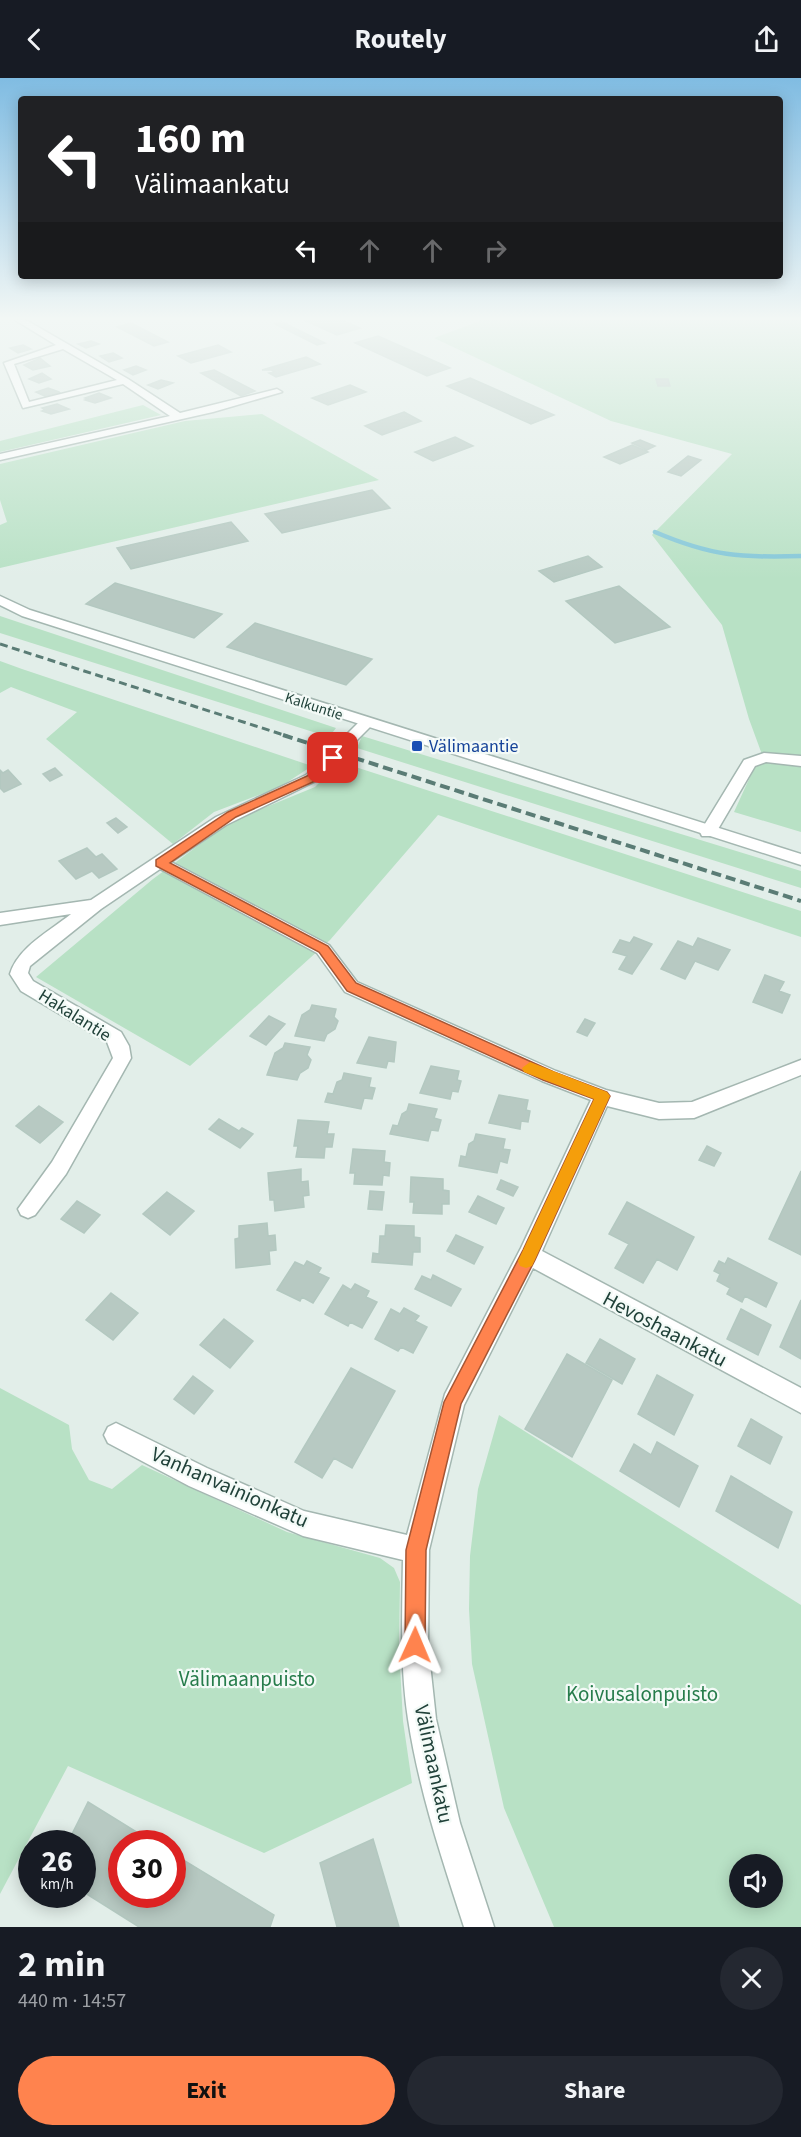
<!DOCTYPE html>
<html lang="en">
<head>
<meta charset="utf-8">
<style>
	body { margin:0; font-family:"Source Sans 3",sans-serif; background:#242831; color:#f1f3f6; height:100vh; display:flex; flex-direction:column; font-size:22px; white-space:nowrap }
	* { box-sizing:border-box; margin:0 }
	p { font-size:20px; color:#9ea1a6 }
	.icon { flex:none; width:33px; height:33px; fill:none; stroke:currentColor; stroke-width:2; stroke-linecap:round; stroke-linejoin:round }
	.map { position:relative; height:1849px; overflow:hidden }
	.details { display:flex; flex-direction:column; background:#171b24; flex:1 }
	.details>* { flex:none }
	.hud { position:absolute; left:18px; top:18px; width:765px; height:183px; border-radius:6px; box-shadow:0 3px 15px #0003; background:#202124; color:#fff; overflow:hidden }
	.tools { position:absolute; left:729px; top:1776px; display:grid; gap:12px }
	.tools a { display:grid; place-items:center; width:54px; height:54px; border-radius:50%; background:#171b24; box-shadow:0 3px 15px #0003; font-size:30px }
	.speed { position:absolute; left:18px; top:1752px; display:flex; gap:12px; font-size:30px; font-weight:700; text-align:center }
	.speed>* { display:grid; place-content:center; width:78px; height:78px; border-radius:50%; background:#171b24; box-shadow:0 3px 15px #0003; line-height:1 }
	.speed small { font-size:15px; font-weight:400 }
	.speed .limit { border:9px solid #d22; background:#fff; color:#111 }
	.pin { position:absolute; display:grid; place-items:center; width:51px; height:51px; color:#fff; margin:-26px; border-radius:12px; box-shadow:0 3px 9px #0006 }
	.me { position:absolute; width:66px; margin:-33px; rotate:1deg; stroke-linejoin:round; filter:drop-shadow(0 0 4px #0008) }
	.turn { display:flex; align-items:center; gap:21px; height:126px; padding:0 18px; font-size:27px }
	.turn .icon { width:78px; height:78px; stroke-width:2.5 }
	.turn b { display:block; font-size:42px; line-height:51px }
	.lanes { display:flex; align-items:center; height:57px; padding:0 18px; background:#0003; justify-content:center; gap:30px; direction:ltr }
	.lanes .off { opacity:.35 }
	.round { display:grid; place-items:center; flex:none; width:63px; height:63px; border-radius:32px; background:#242831 }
	.overview { display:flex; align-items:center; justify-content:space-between; height:102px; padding:0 18px }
	h1 { font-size:36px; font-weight:700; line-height:45px }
	.button { display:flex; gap:12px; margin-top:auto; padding:12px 18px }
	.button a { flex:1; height:69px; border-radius:36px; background:#ff834e; color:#111; font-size:24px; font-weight:700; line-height:69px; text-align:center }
	.button a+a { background:#242831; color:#f1f3f6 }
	header { display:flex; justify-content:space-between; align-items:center; height:78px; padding:0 18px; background:#171b24; font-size:27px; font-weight:700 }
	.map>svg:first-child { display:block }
	.green { fill:#b8e1c5; fill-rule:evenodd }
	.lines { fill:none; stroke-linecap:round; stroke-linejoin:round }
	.stream { stroke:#84c7d8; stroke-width:4.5 }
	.building { fill:#b7c9c2; stroke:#b3c8c0; stroke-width:1.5 }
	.minor-casing { stroke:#a4b7b1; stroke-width:3 }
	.tertiary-casing { stroke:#a4b7b1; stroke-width:3 }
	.minor { fill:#fff; fill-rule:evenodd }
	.tertiary { fill:#fff; fill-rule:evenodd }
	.rail-far1 { stroke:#5a7c75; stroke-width:3; stroke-dasharray:8 4.5; stroke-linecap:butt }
	.rail { stroke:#5a7c75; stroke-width:4; stroke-dasharray:10 5; stroke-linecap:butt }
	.route { fill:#ff834e; stroke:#a65533; stroke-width:1.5 }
	.slow { fill:#f59e0b }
	.transit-dot { fill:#1a4fb4; stroke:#f3faf7; stroke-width:2 }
	.labels { text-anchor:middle; stroke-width:4.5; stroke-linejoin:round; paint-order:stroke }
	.far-street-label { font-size:15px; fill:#204139; stroke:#f3faf7 }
	.transit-label { font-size:18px; fill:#164399; stroke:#f3faf7; text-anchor:start }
	.street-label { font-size:18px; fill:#204139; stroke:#f3faf7 }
	.near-street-label { font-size:21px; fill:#204139; stroke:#f3faf7 }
	.near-park-label { font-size:21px; fill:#267c4b; stroke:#f3faf7 }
</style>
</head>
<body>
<header><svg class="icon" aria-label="back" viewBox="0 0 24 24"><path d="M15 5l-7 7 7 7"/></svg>Routely<svg class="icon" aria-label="share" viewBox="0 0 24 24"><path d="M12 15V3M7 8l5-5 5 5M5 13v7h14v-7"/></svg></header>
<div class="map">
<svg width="801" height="1849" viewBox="0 0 801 1849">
	<rect width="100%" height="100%" fill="#e2eee9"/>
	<path class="green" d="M483,242H801V754L734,734L755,688L764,682L749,641L722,547L652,457L732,376L611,343L434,260Z
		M143,327L161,337L0,374V363Z
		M262,336L379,402L0,490V447L7,444L0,422V386L185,343Z
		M0,538L336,650L329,659L0,555Z
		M0,583L22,591L312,688L280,709L214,734L173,766L46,661L77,634L11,609L0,615Z
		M362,658L801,793V810L357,670Z
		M340,684L801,833V859L438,737L330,862L190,988L36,899L153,801L230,744L315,709Z
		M0,1310L69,1347L72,1371L89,1402L112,1411L142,1387L287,1454L380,1480L394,1490L400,1504L399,1570L403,1643L412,1705L264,1775L68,1688L0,1816Z
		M499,1337L801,1527V1849H554L504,1730L472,1586L469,1531L470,1478L478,1411ZM740,1786H772V1820H740Z"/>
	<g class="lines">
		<path class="stream" d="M655,454C711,478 741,480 801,478"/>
	</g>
	<path class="building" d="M304,242H342L360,250L337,257Z
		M282,244L325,265L317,267L275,246Z
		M131,245L168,264L154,268L117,249Z
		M378,258L450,290L427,298L355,265Z
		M91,263L99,266L86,270L78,266Z
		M23,267L31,271L18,275L10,270Z
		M218,267L231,274L191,285L178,278Z
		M113,275L122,280L109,284L100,278Z
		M306,279L320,286L276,299L269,295L274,294L271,292H262Z
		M40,280L50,288L33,292L24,287Z
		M136,288L146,292L133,297L124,292Z
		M214,292L255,313L241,318L201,295Z
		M42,295L51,301L39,305L29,301Z
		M470,300L554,337L531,346L447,308Z
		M656,301H668L670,308H658Z
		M161,302L173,305L158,311L148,307Z
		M350,307L366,314L328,327L312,320Z
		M48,310L59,314L61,316L49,320L36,314Z
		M99,315L111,320L95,325L85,322L88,321L85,320Z
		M57,326L69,331L51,336L42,333L45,332L42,330Z
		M404,334L421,343L382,357L365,348Z
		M455,359L473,368L433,383L415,374Z
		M640,362L655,368L647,372L632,365Z
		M632,367L648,374L620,386L604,379Z
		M688,378L701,382L681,398L668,394Z
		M372,412L390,430L282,455L265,436Z
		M231,444L248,463L131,491L117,470Z
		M588,478L602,489L554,504L539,493Z
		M115,505L222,536L194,560L86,526Z
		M619,508L670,549L615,565L566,523Z
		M255,545L372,581L346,607L227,569Z
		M55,690L62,697L50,703L43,696Z
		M0,692L3,695L8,692L21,706L4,714L0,710Z
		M116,740L127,749L118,755L107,745Z
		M87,770L96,779L102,776L117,791L99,800L92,793L76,801L59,783Z
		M634,859L652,866L632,896L619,891L627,878L613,874L620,862L630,865Z
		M698,860L730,872L718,892L695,883L685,901L661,891L678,863L693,869Z
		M765,897L784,904L779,913L790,917L782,935L753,924Z
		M312,927L336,931L334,939L338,943L335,951L327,956L324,963L295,958L302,937L310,932Z
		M269,938L285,946L266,967L250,958Z
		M585,941L595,945L587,958L577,954Z
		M369,959L396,964L394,984L388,983L386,990L357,985Z
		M285,965L310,969L307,977L311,982L308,990L300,995L297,1002L267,997L275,975L283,970Z
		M431,988L459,993L457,1002L461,1003L458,1014L452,1013L450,1021L420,1015Z
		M344,995L371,1000L369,1009L375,1010L372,1021L364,1020L361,1031L325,1024L328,1015L333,1016L337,1004L342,1002Z
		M499,1017L528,1022L526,1032L530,1033L528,1044L521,1043L520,1051L489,1045Z
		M409,1026L437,1031L434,1040L441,1042L438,1053L431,1052L428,1063L390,1056L393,1047L398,1048L402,1036L407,1033Z
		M39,1028L63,1044L40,1065L16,1048Z
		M219,1041L239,1053L242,1050L253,1056L240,1070L209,1051Z
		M298,1042L329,1044L327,1056H334L332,1069H325L324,1080L296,1079L298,1068H294Z
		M476,1056L505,1061L503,1071L510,1072L507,1085L500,1083L497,1095L459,1088L461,1078L466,1079L469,1066L474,1063Z
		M707,1068L721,1075L714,1088L699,1082Z
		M353,1071L385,1073L384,1084L390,1085L389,1098L383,1097L382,1107L354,1106L355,1095H350Z
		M301,1091V1104L308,1103L309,1117L303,1118L304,1129L275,1133L274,1122H270L268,1095Z
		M801,1093V1177L769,1161Z
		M411,1099L443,1101V1112L449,1113V1126H442V1136L413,1135L414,1124H410Z
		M501,1102L518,1109L513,1118L497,1111Z
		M370,1113L384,1114L382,1132L368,1131Z
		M167,1114L194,1133L170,1157L143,1136Z
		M478,1118L504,1130L496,1146L469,1134Z
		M77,1123L100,1137L84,1155L61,1141Z
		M627,1124L694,1159L677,1192L657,1181L643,1205L615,1190L629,1166L609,1156Z
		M267,1145L268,1158L275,1157L276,1172L269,1173L270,1186L236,1190L235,1161L239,1160V1148Z
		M386,1147L414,1148V1159L420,1160V1174H413L412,1187L372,1184L373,1175L379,1176L380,1158H385Z
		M456,1157L483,1169L474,1186L447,1173Z
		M728,1180L777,1205L766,1229L745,1218L742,1224L727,1216L730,1210L717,1203L720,1196L714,1193L719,1183L725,1186Z
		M307,1183L321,1190L318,1195L329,1200L313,1225L302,1219L300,1223L277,1212L295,1184L304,1188Z
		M433,1197L461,1211L451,1228L415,1211L422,1198L431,1202Z
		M355,1206L369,1213L366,1219L377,1224L362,1250L350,1244L348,1248L325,1236L343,1207L351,1212Z
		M111,1215L138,1235L113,1262L86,1242Z
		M801,1222V1281L780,1269Z
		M404,1230L419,1238L415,1243L427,1249L413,1275L401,1269L398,1273L375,1261L391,1231L400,1236Z
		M741,1231L771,1247L758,1277L727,1261Z
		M224,1241L253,1263L230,1290L200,1267Z
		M600,1261L635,1281L622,1306L586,1285Z
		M567,1276L612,1302L572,1379L525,1351Z
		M351,1290L395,1313L352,1390L334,1380L322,1400L295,1384Z
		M657,1297L693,1317L674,1357L638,1336Z
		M193,1298L213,1313L194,1336L174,1321Z
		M751,1341L782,1359L770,1386L738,1368Z
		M657,1364L698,1388L679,1429L620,1393L634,1366L651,1377Z
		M731,1398L792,1434L778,1470L716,1433Z
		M88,1724L156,1766H122V1816H172V1775L274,1837L270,1849H139L82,1813V1766H67Z
		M373,1761L399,1849H337L320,1785Z"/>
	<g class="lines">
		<g class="minor-casing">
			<path id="minor" d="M15,242H26L128,301L180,335L277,311L282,314L213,334L0,382V376L170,338L123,306L23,330L4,285L56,267ZM63,271L117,302L29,324L14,286Z
				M366,641L371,642V648L347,672H337L335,669L337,666L361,642Z
				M764,675L801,678V688L766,684L755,688L714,758H702L700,754L744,682Z
				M333,676L340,680L316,703L226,747L171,784L329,867L357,904L556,993L606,1012L659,1025L692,1024L801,982V997L694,1040L659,1041L607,1028L542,1173L801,1310V1335L533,1190L464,1327L429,1472L428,1567L436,1641L460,1745L494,1849H464C442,1781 419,1713 408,1641C400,1589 402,1535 403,1482L303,1458L189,1408L108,1365L104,1357L108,1349L116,1345L207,1390L304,1433L407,1457L445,1316L521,1170L591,1022L542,1003L345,914L317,875L160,791L101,831L30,888L28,895L33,903L121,954L129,968L131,980L66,1096L35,1137L28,1140L21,1137L18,1131L52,1084L113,980L107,964L21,913L10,896C18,869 50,853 71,836L0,847V835L91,822L216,739L306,697L328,677Z"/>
		</g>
		<g class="tertiary-casing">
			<path id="tertiary" d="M0,518L30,532L801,776V787L22,538L0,527Z"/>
		</g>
		<use href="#minor" class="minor"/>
		<use href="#tertiary" class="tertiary"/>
		<path class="rail-far1" d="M0,566L287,658"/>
		<path class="rail" d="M283,657L801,823"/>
	</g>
	<linearGradient id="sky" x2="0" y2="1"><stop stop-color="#80bce2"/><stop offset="0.48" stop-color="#f2f7f5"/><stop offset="1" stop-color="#f2f7f5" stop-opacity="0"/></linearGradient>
	<rect width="801" height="501" fill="url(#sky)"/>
	<path class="route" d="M329,677L339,680L315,703L236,739L170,785L328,868L356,905L554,994L607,1014L610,1018L535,1182L461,1326L426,1472L425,1567L422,1574L415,1577L408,1574L405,1567L406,1472L444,1324L523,1172L594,1021L543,1002L347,913L319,874L156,788V782L228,734L307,698Z"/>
	<path class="slow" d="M530,984L607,1014L610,1018L532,1188L526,1190L520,1188L518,1183L594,1021L524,994L522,990Z"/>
	<rect class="transit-dot" x="411" y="662" width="12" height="12" rx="3"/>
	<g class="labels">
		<g class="far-street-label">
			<text transform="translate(314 628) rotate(18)" y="5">Kalkuntie</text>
		</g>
		<g class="transit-label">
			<text x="429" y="674">Välimaantie</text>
		</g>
		<g class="street-label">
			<text transform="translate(75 937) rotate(32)" y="6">Hakalantie</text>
		</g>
		<g class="near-street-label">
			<text transform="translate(665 1251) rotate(28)" y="7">Hevoshaankatu</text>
			<text transform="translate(230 1409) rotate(24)" y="7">Vanhanvainionkatu</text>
			<text transform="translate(434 1686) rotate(78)" y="7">Välimaankatu</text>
		</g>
		<g class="near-park-label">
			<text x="247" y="1608">Välimaanpuisto</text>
			<text x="642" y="1623">Koivusalonpuisto</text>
		</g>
	</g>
</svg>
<div class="tools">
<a><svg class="icon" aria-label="sound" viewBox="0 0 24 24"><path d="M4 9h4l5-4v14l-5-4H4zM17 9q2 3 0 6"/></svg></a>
</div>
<div class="speed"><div>26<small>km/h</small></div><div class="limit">30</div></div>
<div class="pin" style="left:333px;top:680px;background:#d93025"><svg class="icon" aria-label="arrive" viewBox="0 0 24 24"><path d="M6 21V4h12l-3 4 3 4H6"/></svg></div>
<svg class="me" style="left:415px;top:1567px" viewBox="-20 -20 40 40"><path d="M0-17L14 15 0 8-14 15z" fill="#ff834e" stroke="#fff" stroke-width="4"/></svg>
<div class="hud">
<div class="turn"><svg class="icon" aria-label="left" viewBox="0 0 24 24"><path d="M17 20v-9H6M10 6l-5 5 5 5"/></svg><div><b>160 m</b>Välimaankatu</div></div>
<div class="lanes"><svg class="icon" aria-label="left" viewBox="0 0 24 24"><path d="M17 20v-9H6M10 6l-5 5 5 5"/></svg><svg class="icon off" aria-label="ahead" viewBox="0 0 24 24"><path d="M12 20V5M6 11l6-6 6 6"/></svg><svg class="icon off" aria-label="ahead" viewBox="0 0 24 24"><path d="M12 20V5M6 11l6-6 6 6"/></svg><svg class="icon off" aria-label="right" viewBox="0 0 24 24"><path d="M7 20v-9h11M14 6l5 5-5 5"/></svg></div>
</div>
</div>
<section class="details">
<div class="overview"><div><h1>2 min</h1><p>440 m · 14:57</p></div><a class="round"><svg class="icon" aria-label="close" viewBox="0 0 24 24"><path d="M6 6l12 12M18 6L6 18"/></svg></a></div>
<div class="button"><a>Exit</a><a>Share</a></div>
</section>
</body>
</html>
